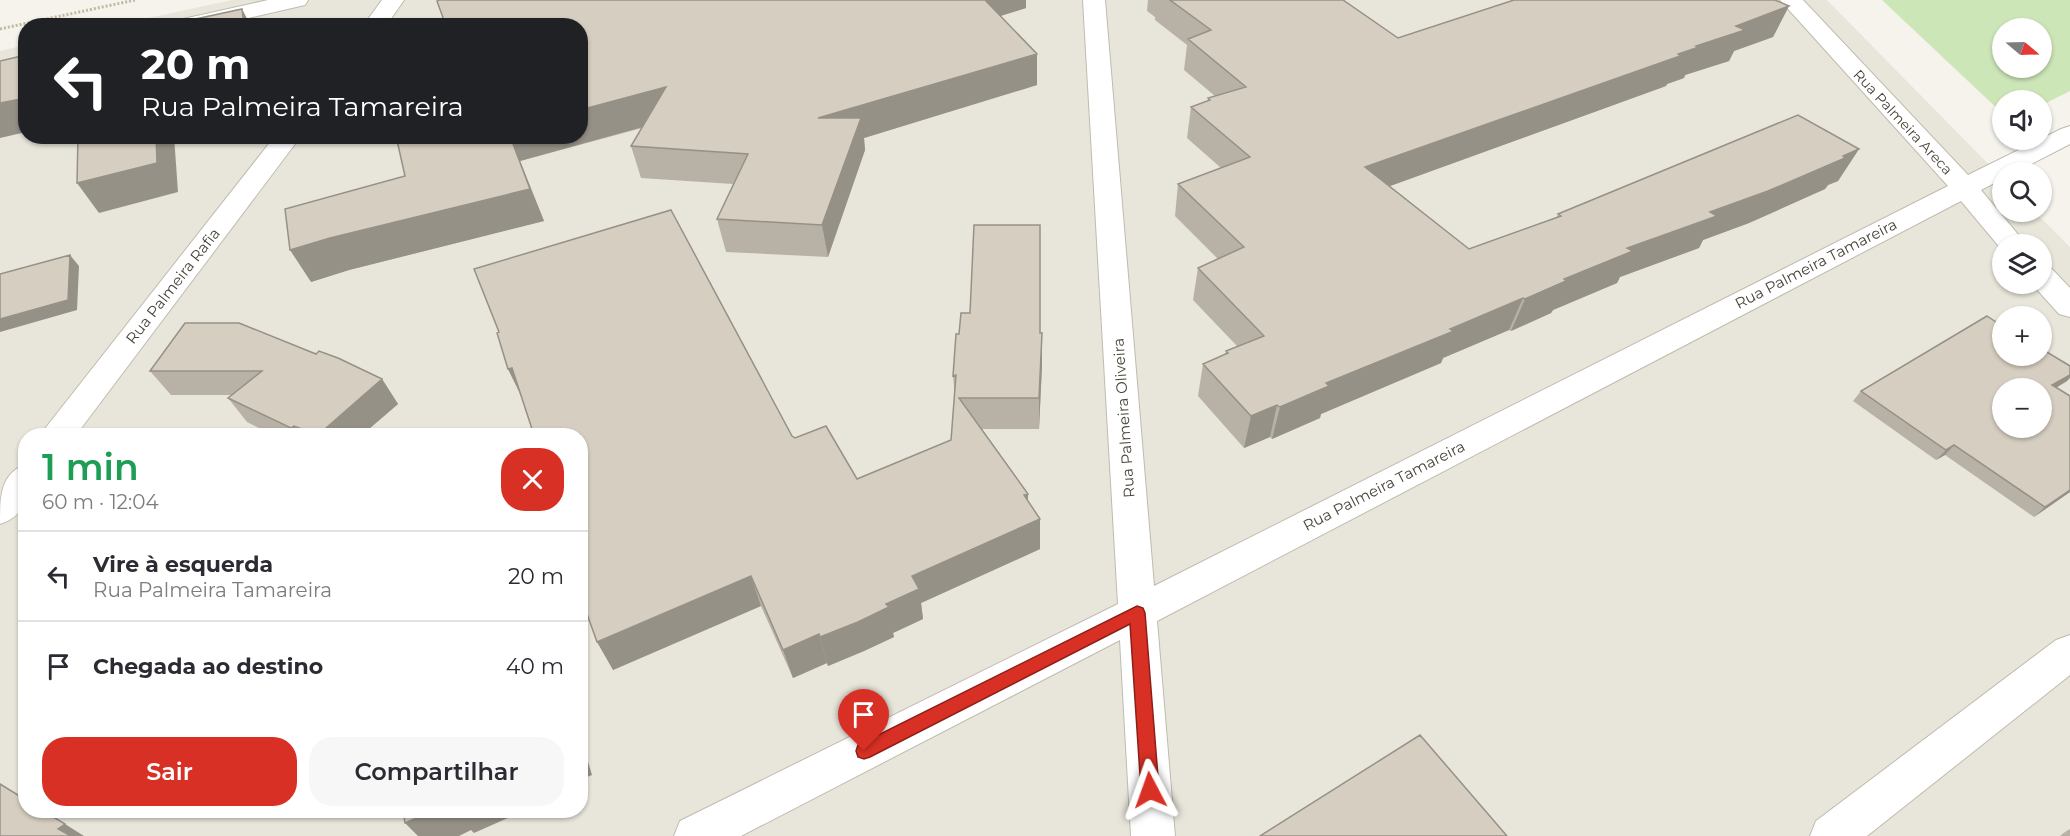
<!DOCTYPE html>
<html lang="pt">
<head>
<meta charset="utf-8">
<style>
	body { margin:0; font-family:Montserrat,sans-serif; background:#f7f7f7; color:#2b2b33; height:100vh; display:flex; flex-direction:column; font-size:22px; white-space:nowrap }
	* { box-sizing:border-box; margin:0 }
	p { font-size:20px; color:#7c7c81 }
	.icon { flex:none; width:33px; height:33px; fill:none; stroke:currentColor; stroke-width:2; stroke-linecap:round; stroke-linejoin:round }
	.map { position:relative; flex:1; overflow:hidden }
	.sheet { position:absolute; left:18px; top:428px; width:570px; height:390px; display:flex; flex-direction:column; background:#fff; border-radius:24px; box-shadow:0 2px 4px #0004 }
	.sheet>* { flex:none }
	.top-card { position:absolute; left:18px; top:18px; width:570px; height:126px; border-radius:24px; box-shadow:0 2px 4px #0004; background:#202124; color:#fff; overflow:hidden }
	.needle { width:39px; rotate:109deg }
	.tools { position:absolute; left:1992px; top:18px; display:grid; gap:12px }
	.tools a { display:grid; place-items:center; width:60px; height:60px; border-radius:50%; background:#fff; box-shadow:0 2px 4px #0004; font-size:30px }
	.pin { position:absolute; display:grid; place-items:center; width:51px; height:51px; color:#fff; margin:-62px -26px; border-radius:50% 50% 50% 0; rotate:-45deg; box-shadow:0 0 6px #0007 }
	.pin .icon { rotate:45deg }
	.me { position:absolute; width:66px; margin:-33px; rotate:356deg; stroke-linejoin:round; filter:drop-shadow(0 0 4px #0008) }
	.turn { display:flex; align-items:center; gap:21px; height:126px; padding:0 24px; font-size:27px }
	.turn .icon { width:78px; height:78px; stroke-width:2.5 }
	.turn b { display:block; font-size:42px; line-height:51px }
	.round { display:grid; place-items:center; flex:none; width:63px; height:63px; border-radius:24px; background:#f7f7f7 }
	.overview { display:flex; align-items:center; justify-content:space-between; height:102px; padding:0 24px }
	h1 { font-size:36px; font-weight:600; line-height:45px; color:#1e9e55 }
	.action { display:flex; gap:12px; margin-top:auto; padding:12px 24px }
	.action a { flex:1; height:69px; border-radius:24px; background:#d93025; color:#fff; font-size:24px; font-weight:600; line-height:69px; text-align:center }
	.action a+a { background:#f7f7f7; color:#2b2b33 }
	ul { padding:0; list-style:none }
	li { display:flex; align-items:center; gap:18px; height:90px; padding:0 24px; border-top:2px solid #e1e1e2 }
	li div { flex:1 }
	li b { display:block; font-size:22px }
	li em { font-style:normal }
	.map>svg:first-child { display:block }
	.residential { fill:#e8e5da; fill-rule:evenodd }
	.green { fill:#cde6b7; fill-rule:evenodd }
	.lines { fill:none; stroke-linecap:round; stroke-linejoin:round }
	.street-casing { stroke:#c0bbae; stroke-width:2 }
	.path { stroke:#c1b8a0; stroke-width:3; stroke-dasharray:2 2; stroke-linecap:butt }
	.street { fill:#fff; fill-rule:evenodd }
	.wall { fill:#b8b2a6 }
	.shaded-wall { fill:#969187 }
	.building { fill:#d6cfc1; stroke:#969187; stroke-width:1.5; fill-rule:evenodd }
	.route { fill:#d93025; stroke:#8d1f18; stroke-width:1.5 }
	.labels { text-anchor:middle; stroke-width:4.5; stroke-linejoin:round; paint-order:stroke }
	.far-street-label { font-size:14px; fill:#494439; stroke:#fff }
	.street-label { font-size:15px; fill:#494439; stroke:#fff }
</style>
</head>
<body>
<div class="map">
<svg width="2070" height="836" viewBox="0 0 2070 836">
	<rect width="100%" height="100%" fill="#f5f3ec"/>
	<path class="residential" d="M232,0H1827L2002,178V212H2035L2070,247V836H0V51L25,45L26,136H580V26L116,25ZM2002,244H2042V284H2002ZM2002,316H2042V356H2002ZM2002,388H2042V428H2002ZM26,435H580V810H26Z"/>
	<path class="green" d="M1882,0H2070V91L2042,105V100H2002V113ZM2002,28H2042V68H2002Z"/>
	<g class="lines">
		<g class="street-casing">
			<path id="street" d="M268,0H308L305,5L214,26H171L174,21Z
				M382,0H404L386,26H363Z
				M1083,0H1105L1154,586L1948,186L1780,0H1803L1968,175L2061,129L2070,126V144L2016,172H2002V179L1981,190L2026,244H2002V250L1961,201L1157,621L1175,836H1131L1120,640L741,836H674L680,821L1118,604Z
				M275,136H301L76,435H40Z
				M2042,266L2052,269L2070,288V317L2059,314L2032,284H2042Z
				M26,464C26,491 31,514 0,524C0,497 0,474 26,464Z
				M2070,635V675L1867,836H1810L1816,821L2056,640Z"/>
		</g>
		<path class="path" d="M0,29L135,0"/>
		<use href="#street" class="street"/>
	</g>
	<path class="wall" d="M439,0H1026V8L1000,16L1037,85L864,138L865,150L828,257L726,252L717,219L733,184L641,178L631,146L642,128L520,161L544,221L349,270L311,282L405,176L580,136Z
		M1148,0H1342L1398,38L1789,6L1773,37L1734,51L1729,61L1685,75L1684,78L1667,84L1666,86L1390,186L1469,249L1557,217L1558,214L1859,149L1838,181L1828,185L1825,189L1749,223L1703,240L1699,248L1620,277L1617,283L1553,310L1551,313L1511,331L1509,330L1443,358L1441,363L1321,414L1320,418L1272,439L1270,437L1244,448L1198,396L1203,364L1225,355L1226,351L1237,346L1193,300L1198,268L1218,259L1175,216L1178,184L1221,168L1187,138L1191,107L1208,101V98L1215,96L1184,70L1187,45L1155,20V17L1147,11Z
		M1040,333H1042V365L1039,429H982L1028,494V501L1040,549L921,603L923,619L893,633L894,637L864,651L828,666L827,663L793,678L761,606L613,670L521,396L508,369L792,436L857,479L951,440L955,397L953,376Z
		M316,354L382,379L398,404L362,435H273L247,422L228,398L231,395H171L150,371Z
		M2067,381L2056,388L2070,492L2034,517L1945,455L1936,460L1853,401L1861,391Z
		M2070,829V836H2060L2065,832Z"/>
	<path class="shaded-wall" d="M978,0H1026V8L978,23Z
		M1789,6L1773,37L1734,51L1729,61L1685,75L1684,78L1667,84L1666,86L1357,198L1365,167L1678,54L1736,26Z
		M242,9L251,26H244Z
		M1037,54V85L864,138L865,150L828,257L822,225L818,118Z
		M666,87L675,118L520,161L544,221L349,270L311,282L290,250L510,136H580V110Z
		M26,98V132L0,138V103Z
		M156,136H174L178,192L99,213L77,183Z
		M1859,149L1838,181L1828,185L1825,189L1749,223L1703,240L1699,248L1620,277L1617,283L1553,310L1551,313L1511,331L1525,299L1627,248Z
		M70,255L79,266L77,310L0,332V319Z
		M1523,298L1509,330L1443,358L1441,363L1321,414L1320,418L1272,439L1280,407L1326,383Z
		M1042,333V365L1039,429V398Z
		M512,368L524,401L508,369Z
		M2070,375V378L2067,381L2042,396L2052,385Z
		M382,379L398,404L362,435H318Z
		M1277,405L1270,437L1244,448L1251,416Z
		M294,426L301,435H296L291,428Z
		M1954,445L1945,455L1936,460L1946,450Z
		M2070,490V492L2034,517L2045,507Z
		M1028,494V524L1040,519V549L921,603L923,619L893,633L894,637L864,651L828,666L820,637L886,604L912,576L1024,495Z
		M751,576L761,606L613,670L597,642Z
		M819,634L827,663L793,678L783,650Z
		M580,736L592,775L580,780Z
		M435,810H526L474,833L471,830L459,836H418L405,823Z
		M65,824L84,836H70L58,829Z"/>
	<path class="building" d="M439,0H985L1037,54L818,118H861L822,225L717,219L748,154L631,146L666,87L580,110V26H446L437,1Z
		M1170,0H1343L1398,38L1514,0H1775L1789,6L1736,26L1745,30L1696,46L1699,47L1678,54L1680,56L1365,167L1469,249L1561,216L1558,214L1798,115L1859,149L1843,156L1845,158L1768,191L1710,212L1717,216L1627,248L1633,251L1564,279L1566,281L1525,299L1523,298L1450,329L1454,331L1326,383L1329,386L1280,407L1277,405L1251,416L1203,364L1228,353L1226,351L1264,336L1198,268L1244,247L1178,184L1250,157L1191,107L1210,100L1208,98L1246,87L1188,39L1211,30Z
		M242,9L244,26H163Z
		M26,55V98L0,103V61Z
		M78,136H156L157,163L77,183Z
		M396,136H510L530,189L330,238L290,250L285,209L405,176Z
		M671,210L792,436L795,438L826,426L857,479L951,440L956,375L953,376L956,334H959L961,313H970L974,225H1040V333H1042L1039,398H959L1028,494L1024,495L1040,519L912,576L919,589L886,604L889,607L858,622L820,637L819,634L783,650L751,576L597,642L580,594V435H534L512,368L508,369L497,333L499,332L474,269Z
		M70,255L68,300L0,319V274Z
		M1987,316L2002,326V356H2042V349L2070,366V375L2052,385L2070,396V490L2045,507L1954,445L1946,450L1861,391ZM2002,388H2042V428H2002Z
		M185,323H239L316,354L319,351L338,358L382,379L318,435L294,426L291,428L228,398L262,371H150Z
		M1420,735L1507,836H1260Z
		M0,784L26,800V810H42L65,824L58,829L71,836H0Z
		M403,810H435L405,823Z"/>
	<path class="route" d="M1137,606L1143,608L1145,613L1159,790L1156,796L1150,799L1144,796L1141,790L1130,624L870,757L864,759L858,757L856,751L858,745Z"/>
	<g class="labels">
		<g class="far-street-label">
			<text transform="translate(1903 122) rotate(47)" y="5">Rua Palmeira Areca</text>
		</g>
		<g class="street-label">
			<text transform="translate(1816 264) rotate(-27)" y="5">Rua Palmeira Tamareira</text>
			<text transform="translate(173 286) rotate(-52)" y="5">Rua Palmeira Rafia</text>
			<text transform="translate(1124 418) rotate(-94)" y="5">Rua Palmeira Oliveira</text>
			<text transform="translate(1384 486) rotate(-27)" y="5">Rua Palmeira Tamareira</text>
		</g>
	</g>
</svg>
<div class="tools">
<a><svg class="needle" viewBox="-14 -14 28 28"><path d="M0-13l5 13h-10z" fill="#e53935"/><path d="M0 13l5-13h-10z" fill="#7c7c81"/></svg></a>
<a><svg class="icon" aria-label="sound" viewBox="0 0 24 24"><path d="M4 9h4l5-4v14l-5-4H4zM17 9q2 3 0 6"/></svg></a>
<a><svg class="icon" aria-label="search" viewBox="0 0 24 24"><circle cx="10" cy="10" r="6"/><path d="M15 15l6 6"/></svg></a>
<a><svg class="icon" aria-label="layers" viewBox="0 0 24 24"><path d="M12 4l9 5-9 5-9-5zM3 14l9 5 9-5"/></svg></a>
<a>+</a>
<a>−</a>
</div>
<div class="pin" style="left:864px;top:751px;background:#d93025"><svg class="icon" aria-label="arrive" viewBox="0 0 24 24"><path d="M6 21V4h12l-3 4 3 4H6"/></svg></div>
<svg class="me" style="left:1150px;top:790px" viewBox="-20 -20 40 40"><path d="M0-17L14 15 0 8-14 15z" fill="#d93025" stroke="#fff" stroke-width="4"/></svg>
<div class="top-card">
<div class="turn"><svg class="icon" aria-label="left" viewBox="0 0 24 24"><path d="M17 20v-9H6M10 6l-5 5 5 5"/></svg><div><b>20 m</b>Rua Palmeira Tamareira</div></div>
</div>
<section class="sheet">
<div class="overview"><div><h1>1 min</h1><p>60 m · 12:04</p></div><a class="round" style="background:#d93025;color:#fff"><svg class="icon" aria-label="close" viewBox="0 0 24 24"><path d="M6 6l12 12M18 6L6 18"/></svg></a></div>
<ul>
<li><svg class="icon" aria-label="left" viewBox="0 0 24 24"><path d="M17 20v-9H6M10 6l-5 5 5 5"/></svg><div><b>Vire à esquerda</b><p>Rua Palmeira Tamareira</p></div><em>20 m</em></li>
<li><svg class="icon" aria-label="arrive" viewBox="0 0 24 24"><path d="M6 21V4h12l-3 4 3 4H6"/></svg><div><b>Chegada ao destino</b></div><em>40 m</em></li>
</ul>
<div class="action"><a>Sair</a><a>Compartilhar</a></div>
</section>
</div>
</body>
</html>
